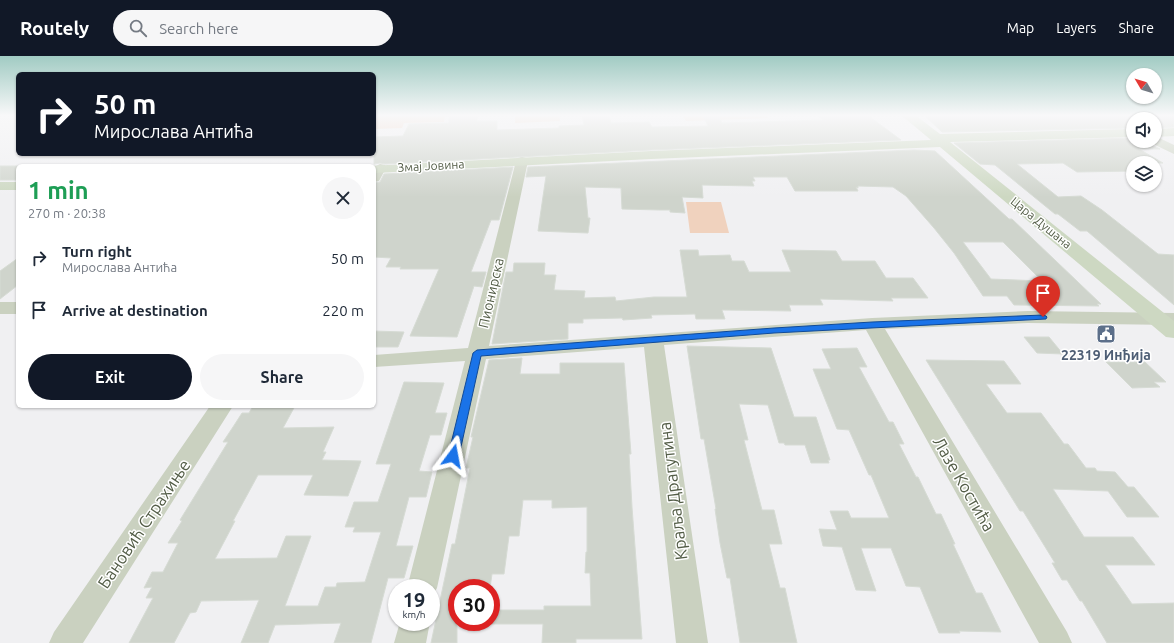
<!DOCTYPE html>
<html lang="en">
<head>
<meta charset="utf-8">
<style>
	body { margin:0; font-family:Ubuntu,sans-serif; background:#f6f6f7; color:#1f2937; height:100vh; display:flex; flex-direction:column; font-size:15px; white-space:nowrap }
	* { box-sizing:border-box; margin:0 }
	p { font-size:13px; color:#747a83 }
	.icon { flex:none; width:22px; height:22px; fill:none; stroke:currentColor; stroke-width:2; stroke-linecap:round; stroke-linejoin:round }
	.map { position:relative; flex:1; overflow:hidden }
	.details { position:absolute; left:16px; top:108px; width:360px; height:244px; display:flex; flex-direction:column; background:#fff; border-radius:6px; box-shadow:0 1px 3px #0004 }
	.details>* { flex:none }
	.hud { position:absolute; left:16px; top:16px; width:360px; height:84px; border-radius:6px; box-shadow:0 1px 3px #0004; background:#111827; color:#fff; overflow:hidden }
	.needle { width:26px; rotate:308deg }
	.buttons { position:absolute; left:1126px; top:12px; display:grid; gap:8px }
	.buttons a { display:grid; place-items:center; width:36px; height:36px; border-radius:50%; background:#fff; box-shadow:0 1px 3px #0004; font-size:20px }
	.speed { position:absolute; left:388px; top:523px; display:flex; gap:8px; font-size:20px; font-weight:700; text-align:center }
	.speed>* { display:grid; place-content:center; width:52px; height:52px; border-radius:50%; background:#fff; box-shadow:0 1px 3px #0004; line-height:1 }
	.speed small { font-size:10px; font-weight:400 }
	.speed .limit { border:6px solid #d22; background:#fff; color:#111 }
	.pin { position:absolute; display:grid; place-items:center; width:34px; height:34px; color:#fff; margin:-41px -17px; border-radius:50% 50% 50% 0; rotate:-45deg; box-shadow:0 0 4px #0007 }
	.pin .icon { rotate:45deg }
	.me { position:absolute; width:44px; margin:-22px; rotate:13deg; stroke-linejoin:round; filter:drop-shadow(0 0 3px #0008) }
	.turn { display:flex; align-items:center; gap:14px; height:84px; padding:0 12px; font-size:18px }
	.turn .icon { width:52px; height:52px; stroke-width:2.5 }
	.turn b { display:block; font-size:28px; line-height:34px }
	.round { display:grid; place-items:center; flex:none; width:42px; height:42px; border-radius:21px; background:#f6f6f7 }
	.overview { display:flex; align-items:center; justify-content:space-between; height:68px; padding:0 12px }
	h1 { font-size:24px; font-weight:700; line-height:30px; color:#1e9e55 }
	.button { display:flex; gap:8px; margin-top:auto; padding:8px 12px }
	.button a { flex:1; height:46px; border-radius:24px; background:#111827; color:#fff; font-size:16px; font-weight:700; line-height:46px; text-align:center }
	.button a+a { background:#f6f6f7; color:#1f2937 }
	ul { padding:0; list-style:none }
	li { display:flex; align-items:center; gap:12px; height:52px; padding:0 12px }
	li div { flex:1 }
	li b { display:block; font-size:15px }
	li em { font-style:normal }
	header { display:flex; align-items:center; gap:24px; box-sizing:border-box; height:56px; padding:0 20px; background:#111827; color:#fff }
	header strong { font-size:19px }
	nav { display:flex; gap:22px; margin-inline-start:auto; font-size:14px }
	.search { width:280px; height:36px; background:#f6f6f7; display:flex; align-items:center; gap:10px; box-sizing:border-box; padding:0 14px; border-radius:22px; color:#747a83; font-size:15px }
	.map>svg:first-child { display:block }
	.green { fill:#f0d2be }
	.building { fill:#cfd4cc; stroke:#d6dbd4; fill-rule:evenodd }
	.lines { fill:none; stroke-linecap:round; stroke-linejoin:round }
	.street { fill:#cad1c0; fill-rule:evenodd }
	.secondary { fill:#cdd8c2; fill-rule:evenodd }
	.route { fill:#1a73e8; stroke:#114b97 }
	.labels { text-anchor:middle; stroke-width:3; stroke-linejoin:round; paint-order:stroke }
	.far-street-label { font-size:12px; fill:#535d47; stroke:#fff }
	.street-label { font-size:14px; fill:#535d47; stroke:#fff }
	.service-label { font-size:14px; font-weight:bold; fill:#4e5e75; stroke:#fff }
	.near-street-label { font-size:17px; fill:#535d47; stroke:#fff }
</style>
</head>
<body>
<header>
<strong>Routely</strong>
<div class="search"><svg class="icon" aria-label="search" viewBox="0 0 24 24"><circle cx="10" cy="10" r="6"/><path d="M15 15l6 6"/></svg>Search here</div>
<nav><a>Map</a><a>Layers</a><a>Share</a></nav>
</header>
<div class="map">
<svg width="1174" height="587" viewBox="0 0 1174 587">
	<rect width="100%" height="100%" fill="#f0f0f2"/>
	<path class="green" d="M374,59H445L444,66L404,67L402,72L374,73Z
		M515,59H559L560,65L515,67Z
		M682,59H766L768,62L686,65Z
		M686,146H721L729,177H690Z"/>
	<path class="building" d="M449,59H477V65H497V74L559,72V70L584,69L582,59H609L611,67L649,66L652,71L708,70L703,59H718L722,67L823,64L817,59H843L846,61H870L901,84L651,94L385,108L380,107L374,108V81L403,80L409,68L449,67Z
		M926,59H1174V71L1155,72V63H1133V72L942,76L925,60H928Z
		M1133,82V85H1149L1150,88L1160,93H1139L1163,107H1133V115L1077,116L1063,107L1017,108L1058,141L1081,140L1102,154L1158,198L1174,199V249L1087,175H1080L1058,158H1055L995,109L980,108L954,87Z
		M914,94L935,95L1009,163H1012L1056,205L1101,248H1097L1099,250L1014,249L1007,240H983L954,197L934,172L906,140L893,131L858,130V132L856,131L858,135H795L787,121H753L755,125H752L754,130L702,129L703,142L682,141L685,157L670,156V154H660L622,153L621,132L585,131L588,162H590L588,177L538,175L546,120L526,121L528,111ZM963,186H1003L1042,225L991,223Z
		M0,110H18V124H0Z
		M513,111L499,164H491L471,216H486L482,231L474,230L457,281L410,280L439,213H400L401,211H386L391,202L374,201V127L380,126L384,118Z
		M680,194H698L699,200L730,199L732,205H744L749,216H791L782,194L836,195L842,205H875L886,222H913L928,242H891L893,245L820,243L823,249H789L791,255L722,254L725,263H696L695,258L651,259L652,262L623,264L622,262L583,263V267H568V283L492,288L506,216H513L514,207H545L544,219H556L554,234L585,235L584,242L615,241L616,245L654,241H687Z
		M18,202V229L0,243V215Z
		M374,275L404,276L398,291H374Z
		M1024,281H1049L1063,298L1037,297Z
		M687,290L771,292L794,361H816L830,404H828L829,407H811L805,389H785L784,387H779L768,349L739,348L748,384H744L762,454H774L782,488H769L780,532H785L797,587H740L730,522H727L720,487L715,453H716L704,383H701Z
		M857,292L867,311H859L889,366H893L904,388H899L916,421H918L936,458H941L955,488H953L976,537H982L1001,576L959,575L960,577H939L920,531L906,530L891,492H861L876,535L856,534L842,491L823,490L819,473L837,474L830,455H848L851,462H889L871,419H869L849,374L837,373L813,313H831L822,293Z
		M522,302L520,318H560V307H624L631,398H629L632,451L642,583H576V587H542L543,568H491V554H544V550H591L590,517H585L586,496H587V451L552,452V444H523L519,480H509L504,518H492L490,532H457V587H431L452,488H455L470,412H466L473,381H471L489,304Z
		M926,304L1004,305L1021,328H986L1007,357H1041L1064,388H1068L1086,412H1095L1097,415L1115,416L1128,431H1134L1159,461H1127L1108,435L1053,433L1084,481H1133L1155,509H1105L1132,548L1174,547V587H1107L1082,545H1080L1067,524H1062L1052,507H1055L1023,455H1020Z
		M1106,306H1145L1166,326H1154L1160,331L1132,332Z
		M404,326L444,327L435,357H447L441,379H430L419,415L432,416L426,441H409L396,490H413L404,522H388L371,587H334L341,567L275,569L268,587H241L259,544L201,545L196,556L190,557L174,587H129L153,542H146L152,531L144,532L152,516H163L178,487H168L182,465L180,464L228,386H223L233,371L242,357H249L253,350H295L283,372L334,371L323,396H326L322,404L361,405L348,440L304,439L313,419H258L233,465H235L215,503L277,502L286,480H311L285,550H318L325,531H336L337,527L365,526L381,476H353L355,471H345L354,446H378L391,408H376Z"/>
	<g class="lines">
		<path class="street" d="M1155,80L1174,89V98L1151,87L1150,85H1155Z
			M522,101L526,102L528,105L489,290L872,262L1028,255L1174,257V269L1028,267L885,273L1067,576L1072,587H1039L866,274L664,289L708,587H676L644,291L486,303L437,532L431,542V532H407L465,305L374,311V299L468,292L516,105L518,102Z
			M380,108L385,109L386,112L379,125L374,126V111Z
			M0,246H18V258H0Z
			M210,350H233L83,587H49L54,576Z
			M400,566H430L426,587H394Z"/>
		<path class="secondary" d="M901,59H915L940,78L1133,73V81L950,86L1174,265V282L1166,281L940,91L651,103L374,117V110H369L651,95L931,84Z
			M1174,72V80L1155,81V73Z
			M0,126H18V134H0Z"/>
	</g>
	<linearGradient id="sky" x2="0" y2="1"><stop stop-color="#a1cbc3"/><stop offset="0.42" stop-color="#f8f8f9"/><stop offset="1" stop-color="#f8f8f9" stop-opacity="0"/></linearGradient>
	<rect width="1174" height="141" fill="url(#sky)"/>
	<path class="route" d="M1043,259L1046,260L1047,261L1046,263L774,277L481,300L459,400L457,403H449L448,400L473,297L477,294L774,272L872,266Z"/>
	<defs>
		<g id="civic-square" transform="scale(1)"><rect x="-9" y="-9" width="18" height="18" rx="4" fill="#5c6f8a" stroke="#fff"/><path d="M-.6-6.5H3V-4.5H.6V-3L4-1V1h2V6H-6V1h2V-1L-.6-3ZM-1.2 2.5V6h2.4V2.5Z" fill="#fff"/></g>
	</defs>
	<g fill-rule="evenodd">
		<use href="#civic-square" x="1106" y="278"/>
	</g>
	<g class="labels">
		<g class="far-street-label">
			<text transform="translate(431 110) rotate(-3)" y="4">Змај Јовина</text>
			<text transform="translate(1041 167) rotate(39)" y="4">Цара Душана</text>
		</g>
		<g class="street-label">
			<text transform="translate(491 237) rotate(-77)" y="5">Пионирска</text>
		</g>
		<g class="service-label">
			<text x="1106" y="304">22319 Инђија</text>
		</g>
		<g class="near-street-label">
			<text transform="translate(964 428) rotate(60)" y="6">Лазе Костића</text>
			<text transform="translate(673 435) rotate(-97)" y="6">Краља Драгутина</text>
			<text transform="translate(144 468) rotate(-56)" y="6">Бановић Страхиње</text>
		</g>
	</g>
</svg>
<div class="buttons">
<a><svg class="needle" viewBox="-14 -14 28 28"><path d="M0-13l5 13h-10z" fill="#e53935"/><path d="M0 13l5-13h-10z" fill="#747a83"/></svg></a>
<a><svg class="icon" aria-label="sound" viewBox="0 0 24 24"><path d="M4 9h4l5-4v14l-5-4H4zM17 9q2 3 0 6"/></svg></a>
<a><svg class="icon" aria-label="layers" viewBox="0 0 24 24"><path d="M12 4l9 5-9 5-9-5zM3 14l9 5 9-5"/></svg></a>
</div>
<div class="speed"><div>19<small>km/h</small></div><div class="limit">30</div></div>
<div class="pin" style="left:1043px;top:261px;background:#d93025"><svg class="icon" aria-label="arrive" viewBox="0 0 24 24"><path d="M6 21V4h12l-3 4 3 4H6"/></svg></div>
<svg class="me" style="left:453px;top:400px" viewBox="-20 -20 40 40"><path d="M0-17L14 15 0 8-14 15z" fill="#1a73e8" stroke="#fff" stroke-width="4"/></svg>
<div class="hud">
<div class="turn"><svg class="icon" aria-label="right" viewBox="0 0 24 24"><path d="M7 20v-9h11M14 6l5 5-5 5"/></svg><div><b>50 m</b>Мирослава Антића</div></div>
</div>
<section class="details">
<div class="overview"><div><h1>1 min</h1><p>270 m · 20:38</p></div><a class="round"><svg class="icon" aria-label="close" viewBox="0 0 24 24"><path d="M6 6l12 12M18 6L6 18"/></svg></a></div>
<ul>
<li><svg class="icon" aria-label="right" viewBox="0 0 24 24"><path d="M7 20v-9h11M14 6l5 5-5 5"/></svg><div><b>Turn right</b><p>Мирослава Антића</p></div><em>50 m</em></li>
<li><svg class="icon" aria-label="arrive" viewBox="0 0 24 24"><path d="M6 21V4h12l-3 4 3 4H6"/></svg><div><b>Arrive at destination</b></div><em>220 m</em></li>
</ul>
<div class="button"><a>Exit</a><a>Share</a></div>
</section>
</div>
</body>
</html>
